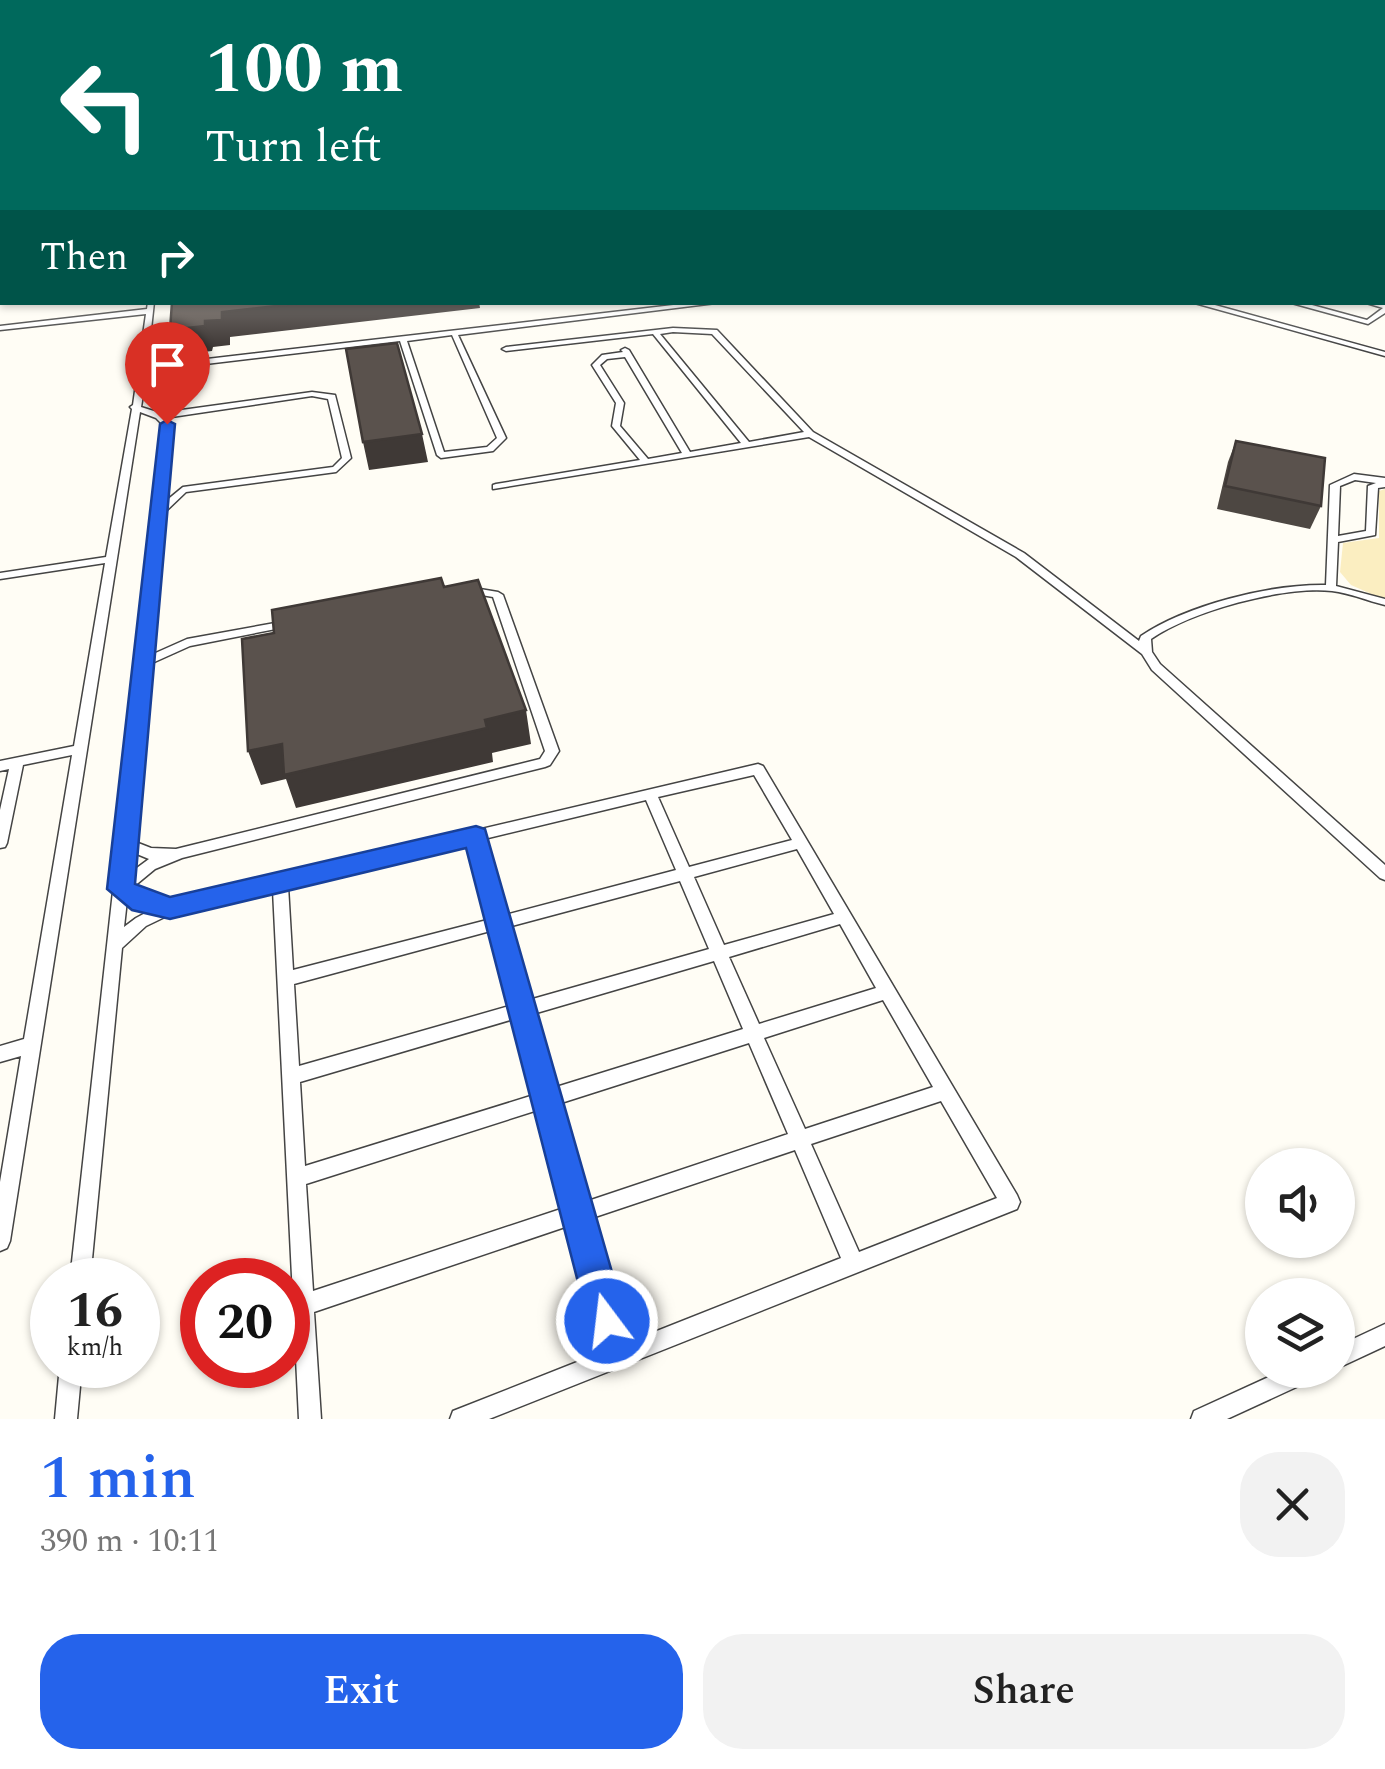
<!DOCTYPE html>
<html lang="en">
<head>
<meta charset="utf-8">
<style>
	body { margin:0; font-family:Spectral,serif; background:#f2f2f2; color:#222; height:100vh; display:flex; flex-direction:column; font-size:38px; white-space:nowrap }
	* { box-sizing:border-box; margin:0 }
	p { font-size:32px; color:#767676 }
	.icon { flex:none; width:55px; height:55px; fill:none; stroke:currentColor; stroke-width:2; stroke-linecap:round; stroke-linejoin:round }
	.map { position:relative; height:1419px; overflow:hidden }
	.drawer { display:flex; flex-direction:column; background:#fff; flex:1 }
	.drawer>* { flex:none }
	.banner { position:absolute; left:0px; top:0px; width:1385px; height:305px; box-shadow:0 2px 8px #0004; background:#00695c; color:#fff; overflow:hidden }
	.tools { position:absolute; left:1245px; top:1148px; display:grid; gap:20px }
	.tools a { display:grid; place-items:center; width:110px; height:110px; border-radius:50%; background:#fff; box-shadow:0 2px 8px #0004; font-size:50px }
	.speed { position:absolute; left:30px; top:1258px; display:flex; gap:20px; font-size:50px; font-weight:700; text-align:center }
	.speed>* { display:grid; place-content:center; width:130px; height:130px; border-radius:50%; background:#fff; box-shadow:0 2px 8px #0004; line-height:1 }
	.speed small { font-size:25px; font-weight:400 }
	.speed .limit { border:15px solid #d22; background:#fff; color:#111 }
	.pin { position:absolute; display:grid; place-items:center; width:85px; height:85px; color:#fff; margin:-102px -42px; border-radius:50% 50% 50% 0; rotate:-45deg; box-shadow:0 0 10px #0007 }
	.pin .icon { rotate:45deg }
	.me { position:absolute; width:110px; margin:-55px; rotate:345deg; stroke-linejoin:round; filter:drop-shadow(0 0 8px #0008) }
	.turn { display:flex; align-items:center; gap:35px; height:210px; padding:0 40px; font-size:45px }
	.turn .icon { width:130px; height:130px; stroke-width:2.5 }
	.turn b { display:block; font-size:70px; line-height:85px }
	.then { display:flex; align-items:center; height:95px; padding:0 40px; background:#0003; gap:20px; font-size:38px }
	.round { display:grid; place-items:center; flex:none; width:105px; height:105px; border-radius:40px; background:#f2f2f2 }
	.summary { display:flex; align-items:center; justify-content:space-between; height:170px; padding:0 40px }
	h1 { font-size:60px; font-weight:600; line-height:75px; color:#2563eb }
	.button { display:flex; gap:20px; margin-top:auto; padding:20px 40px }
	.button a { flex:1; height:115px; border-radius:40px; background:#2563eb; color:#fff; font-size:40px; font-weight:600; line-height:115px; text-align:center }
	.button a+a { background:#f2f2f2; color:#222 }
	.map>svg:first-child { display:block }
	.sand { fill:#fbeec1 }
	.lines { fill:none; stroke-linecap:round; stroke-linejoin:round }
	.lane-casing { stroke:#444; stroke-width:3 }
	.lane { fill:#fff; fill-rule:evenodd }
	.wall { fill:#4d4742 }
	.shaded-wall { fill:#3f3936 }
	.building { fill:#5a524d; stroke:#3f3936; stroke-width:2.5 }
	.route { fill:#2563eb; stroke:#184099; stroke-width:2.5 }
</style>
</head>
<body>
<div class="map">
<svg width="1385" height="1419" viewBox="0 0 1385 1419">
	<rect width="100%" height="100%" fill="#fffdf5"/>
	<path class="sand" d="M1385,489V600L1351,585L1340,572L1343,543L1379,538V491Z"/>
	<g class="lines">
		<g class="lane-casing">
			<path id="lane" d="M0,221H2V225H0Z
				M148,302H154L147,366L699,302H724L458,335L506,438L493,451L441,458L437,455L400,341L147,371L141,407L160,413L312,392L335,395L351,458L336,472L186,492L165,512L151,655L187,639L286,621L292,624L286,627L190,646L150,664L133,841L151,848L176,849L540,759L545,751L493,597L464,592L463,590L468,587L498,592L503,595L559,751L550,765L545,767L182,858L155,869L132,888L146,897L170,902L758,764L763,766L1017,1195L1020,1202L1017,1209L489,1419H450L453,1411L605,1351L571,1225L314,1312L321,1419H299L273,890L173,913L146,926L122,948L90,1280H70L155,511L163,425L156,418L140,412L10,1241L7,1248L0,1251V1182L21,1056L0,1062V1046L24,1039L72,755L23,765L7,843L5,847L0,848V810L9,769L0,771V761L74,746L105,563L0,579V573L106,557L132,409L130,407L133,405L146,314L0,330V326L147,309ZM452,335L497,438L487,447L444,452L407,341ZM312,396L328,399L342,458L333,467L183,487L166,501L171,424L165,418ZM754,775L792,840L689,867L658,797ZM646,800L676,870L505,915L484,839ZM471,842L491,919L293,970L288,886ZM797,849L834,914L724,945L694,877ZM132,852L149,859L130,873ZM680,881L709,949L529,1000L508,927ZM127,900L137,906L151,910L136,918L124,927ZM840,924L876,988L759,1024L729,957ZM494,930L513,1005L299,1066L294,984ZM714,961L743,1029L553,1088L533,1014ZM883,1000L933,1087L805,1129L764,1038ZM517,1018L537,1094L305,1166L300,1082ZM749,1043L788,1134L585,1202L558,1104ZM941,1101L997,1198L859,1252L811,1144ZM541,1109L567,1207L313,1291L306,1184ZM795,1150L841,1258L624,1344L589,1219Z
				M1191,302H1204L1385,352V356Z
				M1288,302H1301L1367,320L1383,308L1363,302L1385,305V313L1368,324Z
				M673,328L717,330L813,432L1024,553L1139,641L1141,636C1187,605 1270,584 1326,585L1330,485L1354,474L1385,478V487L1378,488L1375,535L1338,542L1336,586L1385,599V605C1368,601 1350,593 1332,591C1282,586 1192,611 1151,639L1152,652L1160,664L1385,865V880L1380,878L1152,670L1142,654L1016,557L809,437L493,489V485L496,484L640,460L612,426L616,403L592,365L602,355L623,352L621,350L625,348L629,350L690,452L741,443L653,334L506,351L502,349L506,347ZM673,332L712,334L804,432L749,442L660,334ZM625,357L682,453L648,459L620,426L624,403L600,365L607,359ZM1355,480L1376,483L1368,486L1366,531L1338,536L1340,486Z
				M1385,1324V1346L1338,1368V1346Z
				M60,1365H82L77,1419H55Z
				M1284,1370H1319L1316,1378L1227,1419H1191L1194,1411Z"/>
		</g>
		<use href="#lane" class="lane"/>
	</g>
	<path class="wall" d="M1236,441L1321,506L1310,529L1217,509L1228,462Z"/>
	<path class="shaded-wall" d="M312,302H479L480,308L230,337V345L213,347L212,351L178,355L170,330L205,321L222,312Z
		M422,434L428,462L369,470L363,442Z
		M526,710L531,744L492,753L493,762L296,808L286,779L261,785L248,751L282,744L485,720Z"/>
	<path class="building" d="M172,302H312L222,312V320L205,321V326L170,330Z
		M397,343L422,434L363,442L346,349Z
		M1236,441L1325,458L1321,506L1225,486Z
		M441,578L444,587L478,580L526,710L485,720L487,728L284,775L282,744L248,751L242,639L274,633L272,610Z"/>
	<linearGradient id="sky" x2="0" y2="1"><stop stop-color="#95c6ee"/><stop offset="0.43" stop-color="#fffefa"/><stop offset="1" stop-color="#fffefa" stop-opacity="0"/></linearGradient>
	<rect width="1385" height="348" fill="url(#sky)"/>
	<path class="route" d="M167,420L175,424L135,884L170,897L476,826L485,829L626,1321L621,1335L607,1340L594,1335L588,1321L466,848L170,919L132,910L107,889L160,424Z"/>
</svg>
<div class="tools">
<a><svg class="icon" aria-label="sound" viewBox="0 0 24 24"><path d="M4 9h4l5-4v14l-5-4H4zM17 9q2 3 0 6"/></svg></a>
<a><svg class="icon" aria-label="layers" viewBox="0 0 24 24"><path d="M12 4l9 5-9 5-9-5zM3 14l9 5 9-5"/></svg></a>
</div>
<div class="speed"><div>16<small>km/h</small></div><div class="limit">20</div></div>
<div class="pin" style="left:167px;top:424px;background:#d93025"><svg class="icon" aria-label="arrive" viewBox="0 0 24 24"><path d="M6 21V4h12l-3 4 3 4H6"/></svg></div>
<svg class="me" style="left:607px;top:1321px" viewBox="-20 -20 40 40"><circle r="17" fill="#2563eb" stroke="#fff" stroke-width="3"/><path d="M0-11L8 9 0 5-8 9z" fill="#fff"/></svg>
<div class="banner">
<div class="turn"><svg class="icon" aria-label="left" viewBox="0 0 24 24"><path d="M17 20v-9H6M10 6l-5 5 5 5"/></svg><div><b>100 m</b>Turn left</div></div>
<div class="then">Then<svg class="icon" aria-label="right" viewBox="0 0 24 24"><path d="M7 20v-9h11M14 6l5 5-5 5"/></svg></div>
</div>
</div>
<section class="drawer">
<div class="summary"><div><h1>1 min</h1><p>390 m · 10:11</p></div><a class="round"><svg class="icon" aria-label="close" viewBox="0 0 24 24"><path d="M6 6l12 12M18 6L6 18"/></svg></a></div>
<div class="button"><a>Exit</a><a>Share</a></div>
</section>
</body>
</html>
